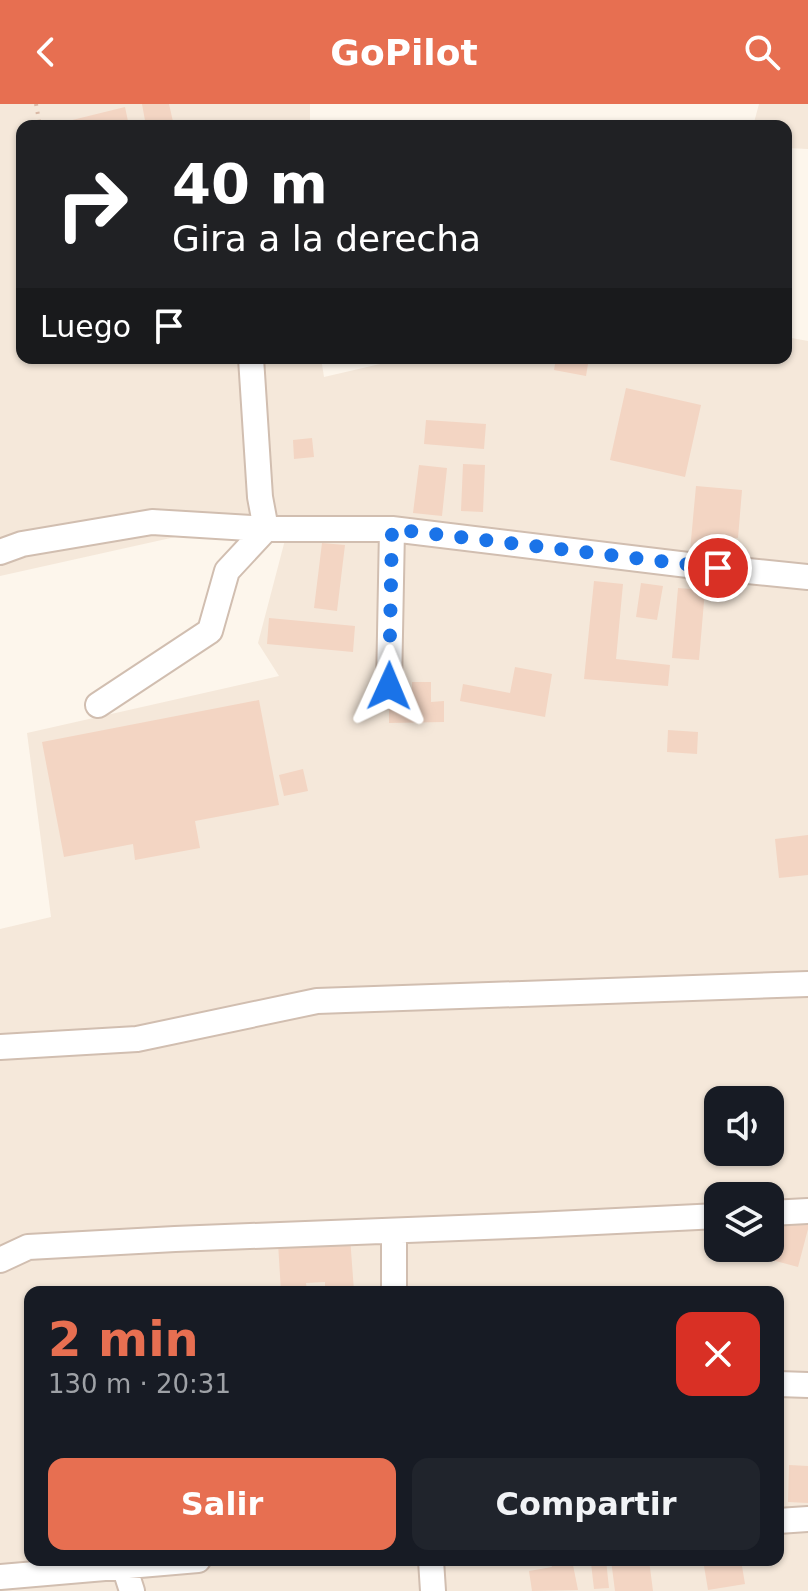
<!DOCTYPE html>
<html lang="es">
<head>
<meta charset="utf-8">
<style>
	body { margin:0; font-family:"DejaVu Sans",sans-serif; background:#20242c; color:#f1f3f6; height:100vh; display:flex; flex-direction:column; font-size:30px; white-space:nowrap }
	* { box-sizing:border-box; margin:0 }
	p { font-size:26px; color:#9ea1a6 }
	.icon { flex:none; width:44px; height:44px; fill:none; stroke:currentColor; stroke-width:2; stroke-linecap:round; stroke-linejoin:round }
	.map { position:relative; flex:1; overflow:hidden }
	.details { position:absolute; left:24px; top:1182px; width:760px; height:280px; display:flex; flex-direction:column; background:#171b24; border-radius:16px; box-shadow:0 2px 6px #0004 }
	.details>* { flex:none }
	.guide { position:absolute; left:16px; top:16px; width:776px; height:244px; border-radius:16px; box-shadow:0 2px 6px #0004; background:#202124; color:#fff; overflow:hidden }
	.tools { position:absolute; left:704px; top:982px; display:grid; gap:16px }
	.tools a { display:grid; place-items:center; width:80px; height:80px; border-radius:16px; background:#171b24; box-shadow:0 2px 6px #0004; font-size:40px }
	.pin { position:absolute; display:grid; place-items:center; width:68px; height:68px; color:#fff; margin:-34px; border:4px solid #fff; border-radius:50%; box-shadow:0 2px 8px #0007 }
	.me { position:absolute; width:88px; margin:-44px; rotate:1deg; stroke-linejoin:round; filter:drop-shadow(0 0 6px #0008) }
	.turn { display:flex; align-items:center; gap:28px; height:168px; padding:0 24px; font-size:36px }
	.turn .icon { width:104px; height:104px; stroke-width:2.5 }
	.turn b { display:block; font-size:56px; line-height:68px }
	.then { display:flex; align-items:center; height:76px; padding:0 24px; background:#0003; gap:16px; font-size:30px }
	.round { display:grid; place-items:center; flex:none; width:84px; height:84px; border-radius:16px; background:#20242c }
	.head { display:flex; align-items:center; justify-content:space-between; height:136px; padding:0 24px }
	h1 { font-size:48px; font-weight:800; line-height:60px; color:#e76f51 }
	.cta { display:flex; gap:16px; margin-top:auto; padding:16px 24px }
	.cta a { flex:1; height:92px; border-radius:16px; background:#e76f51; color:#fff; font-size:32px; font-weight:800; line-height:92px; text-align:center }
	.cta a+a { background:#20242c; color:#f1f3f6 }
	header { display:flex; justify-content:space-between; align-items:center; height:104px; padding:0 24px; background:#e76f51; color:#fff; font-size:36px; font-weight:800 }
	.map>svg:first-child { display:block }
	.residential { fill:#f5e8da; fill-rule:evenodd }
	.building { fill:#f3d5c3 }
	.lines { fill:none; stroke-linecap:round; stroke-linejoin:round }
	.minor-casing { stroke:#d1beb0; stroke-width:28 }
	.path { stroke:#d9b8a5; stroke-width:4; stroke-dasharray:2 6; stroke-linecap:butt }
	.minor { stroke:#fff; stroke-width:24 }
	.route { stroke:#1a73e8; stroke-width:14; stroke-dasharray:0 25.2 }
</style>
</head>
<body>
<header><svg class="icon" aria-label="back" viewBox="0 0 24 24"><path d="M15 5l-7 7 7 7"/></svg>GoPilot<svg class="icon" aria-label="search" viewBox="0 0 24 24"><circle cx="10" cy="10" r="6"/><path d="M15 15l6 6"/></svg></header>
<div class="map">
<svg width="808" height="1487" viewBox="0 0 808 1487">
	<rect width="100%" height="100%" fill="#fdf6ec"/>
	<path class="residential" d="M0,0H310V22H22V254H321L324,273L406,254H786V233L808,237V1487H0V825L51,813L27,629L279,572L258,539L291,413L270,412L0,472ZM718,996H770V1048H718ZM718,1092H770V1144H718ZM30,1188H778V1456H30Z
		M759,0H808V45L786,44V22H753Z"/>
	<path class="building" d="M142,0H169L174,22H146Z
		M125,3L129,22H53L52,21Z
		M556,254H589L586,272L554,266Z
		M626,284L701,301L685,373L610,356Z
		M426,316L486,320L484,345L424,340Z
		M312,334L314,353L294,355L293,336Z
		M463,360L485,361L483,408L461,407Z
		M419,361L447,364L442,412L413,409Z
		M696,382L742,386L738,434L715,433L713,449L690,447Z
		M322,439L345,441L337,507L314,504Z
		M594,477L623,480L616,555L670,561L668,582L584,575Z
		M641,479L663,482L657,516L636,513Z
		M678,484L705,486L699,556L672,554Z
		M269,514L355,522L353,548L267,540Z
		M515,563L552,570L545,613L460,597L463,580L510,589Z
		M412,578H431V598L444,597V618L389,619V600H412Z
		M259,596L279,701L195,717L200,744L135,756L133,740L64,753L42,638Z
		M668,626L698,628L697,650L667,648Z
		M303,665L308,687L284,692L279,671Z
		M808,731V771L779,774L775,735Z
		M784,1110L808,1116V1125L798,1163L772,1156Z
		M350,1133L354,1187L325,1188V1178L306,1179L307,1188H281L278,1139Z
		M789,1361L808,1362V1399L788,1398Z
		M550,1456H606L609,1484L594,1485L591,1459L573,1461L578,1486L532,1487L529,1467L552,1463Z
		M611,1456H649L653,1487H615Z
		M703,1456H741L745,1480L708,1486Z"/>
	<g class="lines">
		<g class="minor-casing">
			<path id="minor" d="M251,254L260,393L266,425H392L688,461L808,473
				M0,448L22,440L152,418L266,425L227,467L210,527L98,601
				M389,582L392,425
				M0,943L137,935L317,897L808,880
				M770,1109L808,1107
				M0,1156L28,1143L175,1135L535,1121L718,1112
				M394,1188V1127
				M778,1280L808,1281
				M778,1417L808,1415
				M431,1456L433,1487
				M124,1462L132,1487
				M0,1473L198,1456"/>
		</g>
		<path class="path" d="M36,0L40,22"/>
		<use href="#minor" class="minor"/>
	</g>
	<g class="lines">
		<path class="route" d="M389,582L392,425L718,464"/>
	</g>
</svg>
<div class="tools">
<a><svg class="icon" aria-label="sound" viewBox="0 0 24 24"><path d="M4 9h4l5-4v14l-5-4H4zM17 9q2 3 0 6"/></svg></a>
<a><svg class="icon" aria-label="layers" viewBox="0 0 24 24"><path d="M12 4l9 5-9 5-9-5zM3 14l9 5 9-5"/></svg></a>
</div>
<div class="pin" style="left:718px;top:464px;background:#d93025"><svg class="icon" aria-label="arrive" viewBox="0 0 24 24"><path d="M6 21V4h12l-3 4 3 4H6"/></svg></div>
<svg class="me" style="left:389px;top:582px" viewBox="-20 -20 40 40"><path d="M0-17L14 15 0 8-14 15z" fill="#1a73e8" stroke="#fff" stroke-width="4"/></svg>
<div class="guide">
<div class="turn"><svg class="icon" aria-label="right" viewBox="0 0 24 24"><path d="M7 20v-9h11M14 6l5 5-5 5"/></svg><div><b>40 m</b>Gira a la derecha</div></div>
<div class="then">Luego<svg class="icon" aria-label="arrive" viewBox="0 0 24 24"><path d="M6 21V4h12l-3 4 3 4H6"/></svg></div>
</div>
<section class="details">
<div class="head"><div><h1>2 min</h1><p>130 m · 20:31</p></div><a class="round" style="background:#d93025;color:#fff"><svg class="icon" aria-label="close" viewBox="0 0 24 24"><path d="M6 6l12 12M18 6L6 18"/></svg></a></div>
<div class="cta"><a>Salir</a><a>Compartir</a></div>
</section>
</div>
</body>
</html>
